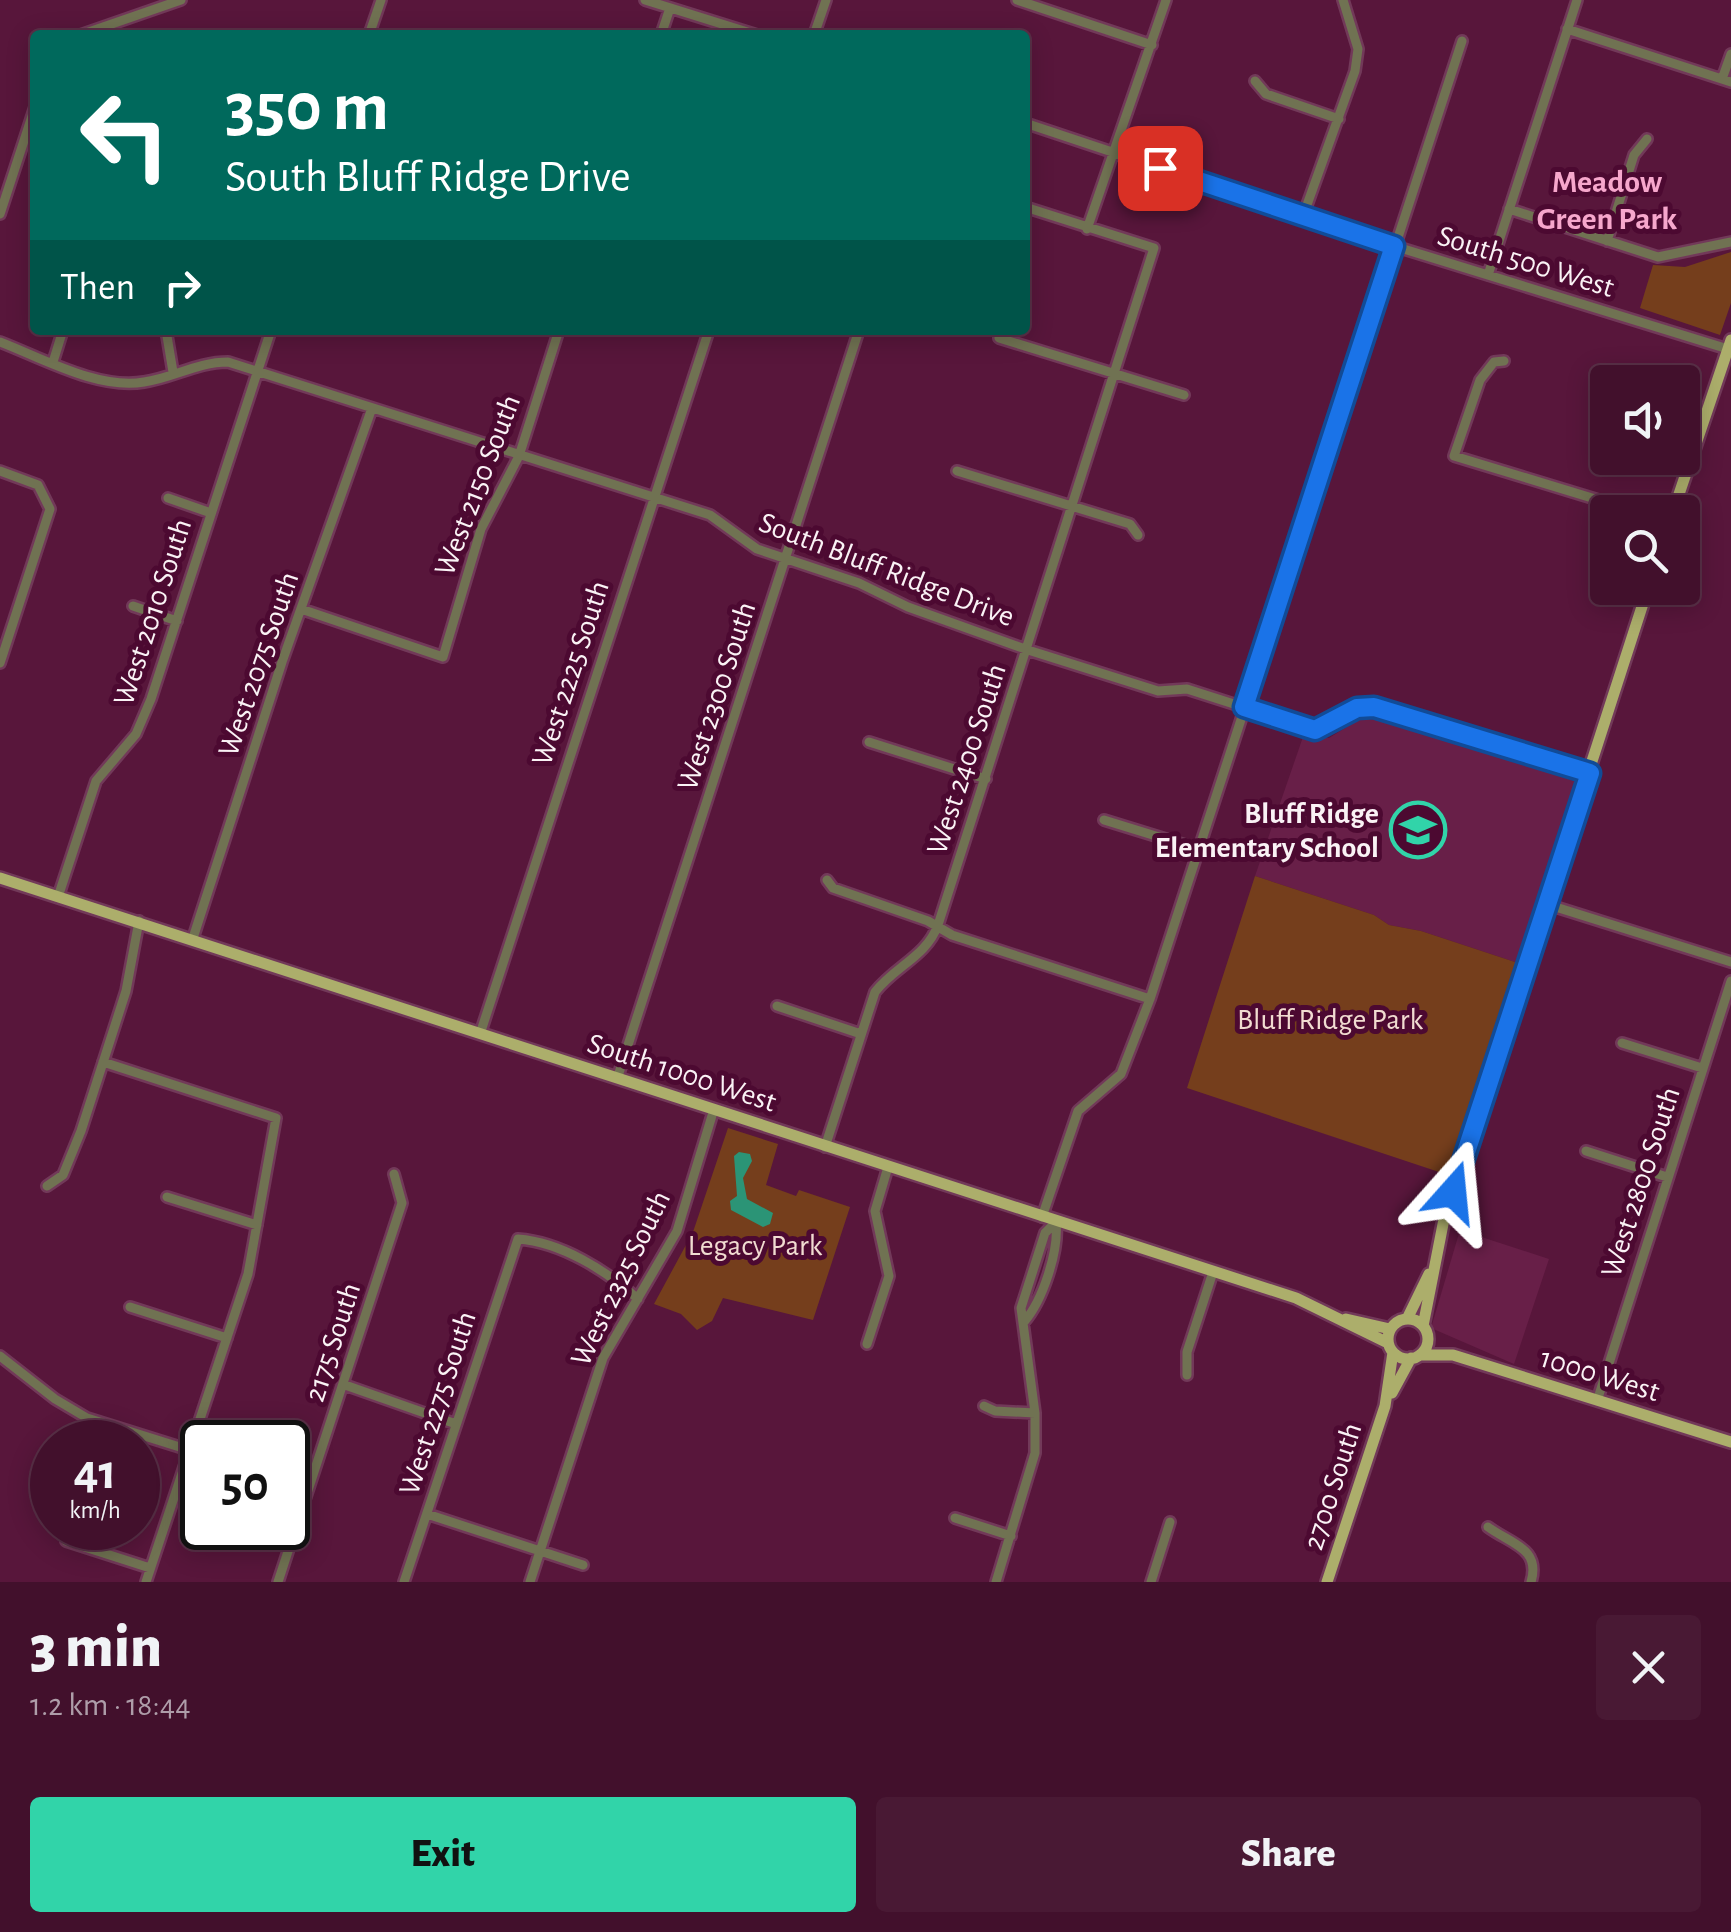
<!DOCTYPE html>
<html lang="en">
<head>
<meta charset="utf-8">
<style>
	body { margin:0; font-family:"Alegreya Sans",sans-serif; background:#491934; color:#f1f3f6; height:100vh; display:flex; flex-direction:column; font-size:38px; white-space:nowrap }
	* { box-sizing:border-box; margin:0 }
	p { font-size:32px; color:#ae9da9 }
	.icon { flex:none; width:55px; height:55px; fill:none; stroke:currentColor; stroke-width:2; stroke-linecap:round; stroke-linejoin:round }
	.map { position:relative; height:1582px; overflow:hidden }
	.sheet { display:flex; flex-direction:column; background:#42102c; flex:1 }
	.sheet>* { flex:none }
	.guide { position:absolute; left:30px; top:30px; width:1000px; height:305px; border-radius:10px; box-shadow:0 5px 25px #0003,0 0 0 2px #5a3048; background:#00695c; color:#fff; overflow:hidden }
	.fabs { position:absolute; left:1590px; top:365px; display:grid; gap:20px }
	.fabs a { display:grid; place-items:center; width:110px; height:110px; border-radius:10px; background:#42102c; box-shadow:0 5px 25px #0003,0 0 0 2px #5a3048; font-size:50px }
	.speed { position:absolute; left:30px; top:1420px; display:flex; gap:20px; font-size:50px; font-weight:700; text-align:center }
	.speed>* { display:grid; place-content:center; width:130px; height:130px; border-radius:50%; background:#42102c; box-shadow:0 5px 25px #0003,0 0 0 2px #5a3048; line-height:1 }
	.speed small { font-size:25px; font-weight:400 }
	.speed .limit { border:5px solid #111; border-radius:15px; background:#fff; color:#111 }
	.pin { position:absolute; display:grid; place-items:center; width:85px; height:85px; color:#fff; margin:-42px; border-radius:20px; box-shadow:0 5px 15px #0006 }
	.me { position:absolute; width:110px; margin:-55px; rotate:18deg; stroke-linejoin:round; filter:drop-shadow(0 0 8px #0008) }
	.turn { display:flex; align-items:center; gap:35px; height:210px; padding:0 30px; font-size:45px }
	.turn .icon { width:130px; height:130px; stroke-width:2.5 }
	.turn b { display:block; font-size:70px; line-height:85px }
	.then { display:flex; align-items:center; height:95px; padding:0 30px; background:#0003; gap:20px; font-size:38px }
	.round { display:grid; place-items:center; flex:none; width:105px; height:105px; border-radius:10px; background:#491934 }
	.overview { display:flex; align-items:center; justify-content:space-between; height:170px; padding:0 30px }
	h1 { font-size:60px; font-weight:800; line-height:75px }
	.action { display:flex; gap:20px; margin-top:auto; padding:20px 30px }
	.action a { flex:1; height:115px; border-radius:10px; background:#31d4a9; color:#111; font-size:40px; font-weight:800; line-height:115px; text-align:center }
	.action a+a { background:#491934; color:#f1f3f6 }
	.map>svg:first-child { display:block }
	.built { fill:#681f48 }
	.green { fill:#753e1c }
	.water { fill:#2b9476 }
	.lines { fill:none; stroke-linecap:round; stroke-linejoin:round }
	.minor-casing { stroke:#723959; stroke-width:14 }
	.major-casing { stroke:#723959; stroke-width:16 }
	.minor { stroke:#707252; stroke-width:9 }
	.major { stroke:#acae6b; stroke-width:11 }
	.route-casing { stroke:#114b97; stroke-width:25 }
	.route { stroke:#1a73e8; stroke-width:18 }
	.labels { text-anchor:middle; stroke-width:10; stroke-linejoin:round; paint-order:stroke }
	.street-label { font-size:30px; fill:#faf2f5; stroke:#4c0931 }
	.poi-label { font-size:30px; font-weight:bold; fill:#faf2f5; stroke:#4c0931; text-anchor:end }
	.park-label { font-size:30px; fill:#f1dcd1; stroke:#4c0931 }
	.neighbourhood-label { font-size:32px; font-weight:bold; fill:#f6a7cc; stroke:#4c0931 }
</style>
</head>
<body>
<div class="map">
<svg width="1731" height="1582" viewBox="0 0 1731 1582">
	<rect width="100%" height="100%" fill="#58163b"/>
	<path class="built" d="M1379,715L1580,783L1521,964L1421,931L1389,925L1374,915L1255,876L1304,734L1329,738L1361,718Z
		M1460,1230L1549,1259L1514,1364L1431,1328Z"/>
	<path class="green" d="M1731,252V303L1720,335L1640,308L1653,265L1685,267Z
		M1255,876L1374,915L1389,925L1421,931L1521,964L1454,1177L1187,1088Z
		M728,1128L778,1144L766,1185L796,1196L799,1190L850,1207L813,1320L723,1298L712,1321L697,1330L681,1314L654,1304L693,1232Z"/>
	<path class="water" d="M739,1152L750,1154L752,1161L743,1178L747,1199L773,1213L770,1224L763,1227L731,1210L730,1201L737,1196L734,1156Z"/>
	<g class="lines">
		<g class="minor-casing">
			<path id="minor" d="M645,0L757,35
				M1017,0L1152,45
				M1567,29L1731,82
				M80,35L181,0
				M369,35L381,0
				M661,35L670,8
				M814,35L826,0
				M1722,79L1731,54
				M1255,81L1266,94L1339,119
				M1025,123L1394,246L1731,350
				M1509,209L1658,257L1731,242
				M0,214L35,107
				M1303,216L1355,71L1358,49L1343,0
				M1087,229L1166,0
				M1607,241L1634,155L1647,139
				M1488,275L1577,0
				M166,330L173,372
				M999,338L1184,395
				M0,342C42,358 98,390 144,382C173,378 197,362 228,362L710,515L757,549L859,583L908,607L1028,650L1158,691L1187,689L1315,730L1357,708L1374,707L1590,773
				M1504,361L1494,362L1480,380L1454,456L1638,512
				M53,362L63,330
				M0,471L38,485L50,509L0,663
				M957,471L1130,524L1138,535
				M168,498L211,513
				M133,606L177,621
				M304,610L443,657L481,529L519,456L559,330
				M869,742L986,779
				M1104,820L1198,849
				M827,880L833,888L928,921L952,935L1150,999
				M58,897L96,781L136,734L151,699L271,330
				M1546,904L1731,962
				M193,938L282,662L372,408
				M777,1006L861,1034
				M481,1031L709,330
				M1622,1043L1702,1068
				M103,1062L276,1118L248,1274L146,1582
				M618,1076L859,330
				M825,1147L875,992C895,966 926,957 938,925L1154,248L1025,207
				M1586,1151L1667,1177
				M47,1186L63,1175L81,1131L126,991L139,921
				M167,1197L257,1225
				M1042,1217L1078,1111L1121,1074L1150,999L1462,41
				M130,1307L227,1338
				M1024,1322C1043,1300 1059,1251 1056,1222
				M867,1344L889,1276L875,1211L888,1167
				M0,1356L55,1399L87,1418L202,1454
				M1187,1375V1352L1213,1272
				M345,1385L456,1424
				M1598,1398L1731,981
				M984,1406L995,1411L1035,1413
				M288,1471L311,1479
				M427,1514L583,1565
				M955,1518L1011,1536
				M1488,1527C1511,1544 1541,1548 1531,1582
				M66,1541L150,1568
				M278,1582L402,1203L394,1174
				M404,1582L518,1239C561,1242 607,1271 638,1299
				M530,1582L603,1358L677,1231L714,1109
				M996,1582L1035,1453V1413L1021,1308L1045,1233L1056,1222
				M1151,1582L1170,1522"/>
		</g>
		<g class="major-casing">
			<path id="major" d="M1673,512L1731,340
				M0,878L1296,1298L1388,1343
				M1346,1319L1390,1329
				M1407,1319L1429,1274
				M1388 1339a20 20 0 1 1 40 0a20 20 0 1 1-40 0Z
				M1423,1326L1444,1219L1648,588
				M1420,1355H1453L1731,1442
				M1392,1393L1411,1358
				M1327,1582L1385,1406L1393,1352"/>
		</g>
		<use href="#minor" class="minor"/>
		<use href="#major" class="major"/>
	</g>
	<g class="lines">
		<g class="route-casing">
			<path id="route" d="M1160,168L1394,246L1244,707L1315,730L1357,708L1374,707L1590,773L1453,1192"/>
		</g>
		<use href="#route" class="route"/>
	</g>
	<defs>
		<g id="school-ring" transform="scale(2.875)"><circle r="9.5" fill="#4c0931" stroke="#31d4a9" stroke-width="1.5"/><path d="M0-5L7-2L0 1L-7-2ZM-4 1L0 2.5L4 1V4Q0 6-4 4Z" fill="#31d4a9"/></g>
	</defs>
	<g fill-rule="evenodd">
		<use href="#school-ring" x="1418" y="830"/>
	</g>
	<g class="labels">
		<g class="street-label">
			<text transform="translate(1526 261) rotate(17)" y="10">South 500 West</text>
			<text transform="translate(477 485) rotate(-69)" y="10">West 2150 South</text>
			<text transform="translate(887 569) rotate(21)" y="10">South Bluff Ridge Drive</text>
			<text transform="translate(152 612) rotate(-72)" y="10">West 2010 South</text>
			<text transform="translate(258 664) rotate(-71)" y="10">West 2075 South</text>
			<text transform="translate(570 673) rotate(-72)" y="10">West 2225 South</text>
			<text transform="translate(716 696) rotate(-72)" y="10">West 2300 South</text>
			<text transform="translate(966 759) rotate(-72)" y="10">West 2400 South</text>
			<text transform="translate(682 1072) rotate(18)" y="10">South 1000 West</text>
			<text transform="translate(1640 1182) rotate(-72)" y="10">West 2800 South</text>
			<text transform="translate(620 1278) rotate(-64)" y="10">West 2325 South</text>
			<text transform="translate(332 1342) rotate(-72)" y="10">2175 South</text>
			<text transform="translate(1600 1374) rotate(17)" y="10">1000 West</text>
			<text transform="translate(437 1403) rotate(-72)" y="10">West 2275 South</text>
			<text transform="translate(1332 1486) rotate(-72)" y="10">2700 South</text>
		</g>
		<g class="poi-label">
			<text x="1379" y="823">Bluff Ridge<tspan x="1379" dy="34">Elementary School</tspan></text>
		</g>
		<g class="park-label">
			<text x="1330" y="1029">Bluff Ridge Park</text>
			<text x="755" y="1255">Legacy Park</text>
		</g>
		<g class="neighbourhood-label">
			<text x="1607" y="192">Meadow<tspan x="1607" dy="37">Green Park</tspan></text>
		</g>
	</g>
</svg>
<div class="fabs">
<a><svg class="icon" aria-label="sound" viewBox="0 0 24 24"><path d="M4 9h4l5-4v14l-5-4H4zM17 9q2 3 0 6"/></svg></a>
<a><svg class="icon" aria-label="search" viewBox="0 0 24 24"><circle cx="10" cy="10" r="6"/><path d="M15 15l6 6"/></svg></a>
</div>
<div class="speed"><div>41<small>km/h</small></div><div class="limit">50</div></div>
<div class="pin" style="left:1160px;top:168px;background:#d93025"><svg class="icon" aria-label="arrive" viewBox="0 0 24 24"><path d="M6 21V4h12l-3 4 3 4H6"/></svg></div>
<svg class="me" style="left:1453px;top:1192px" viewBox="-20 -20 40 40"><path d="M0-17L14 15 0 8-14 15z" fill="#1a73e8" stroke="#fff" stroke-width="4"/></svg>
<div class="guide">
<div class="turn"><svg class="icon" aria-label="left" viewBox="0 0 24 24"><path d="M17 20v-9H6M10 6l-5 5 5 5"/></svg><div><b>350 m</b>South Bluff Ridge Drive</div></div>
<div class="then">Then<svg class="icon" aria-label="right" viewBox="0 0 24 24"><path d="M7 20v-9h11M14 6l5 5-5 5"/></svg></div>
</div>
</div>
<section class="sheet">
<div class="overview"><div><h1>3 min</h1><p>1.2 km · 18:44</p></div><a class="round"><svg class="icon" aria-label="close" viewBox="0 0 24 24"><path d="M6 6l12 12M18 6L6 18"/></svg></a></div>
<div class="action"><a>Exit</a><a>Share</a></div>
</section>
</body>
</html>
